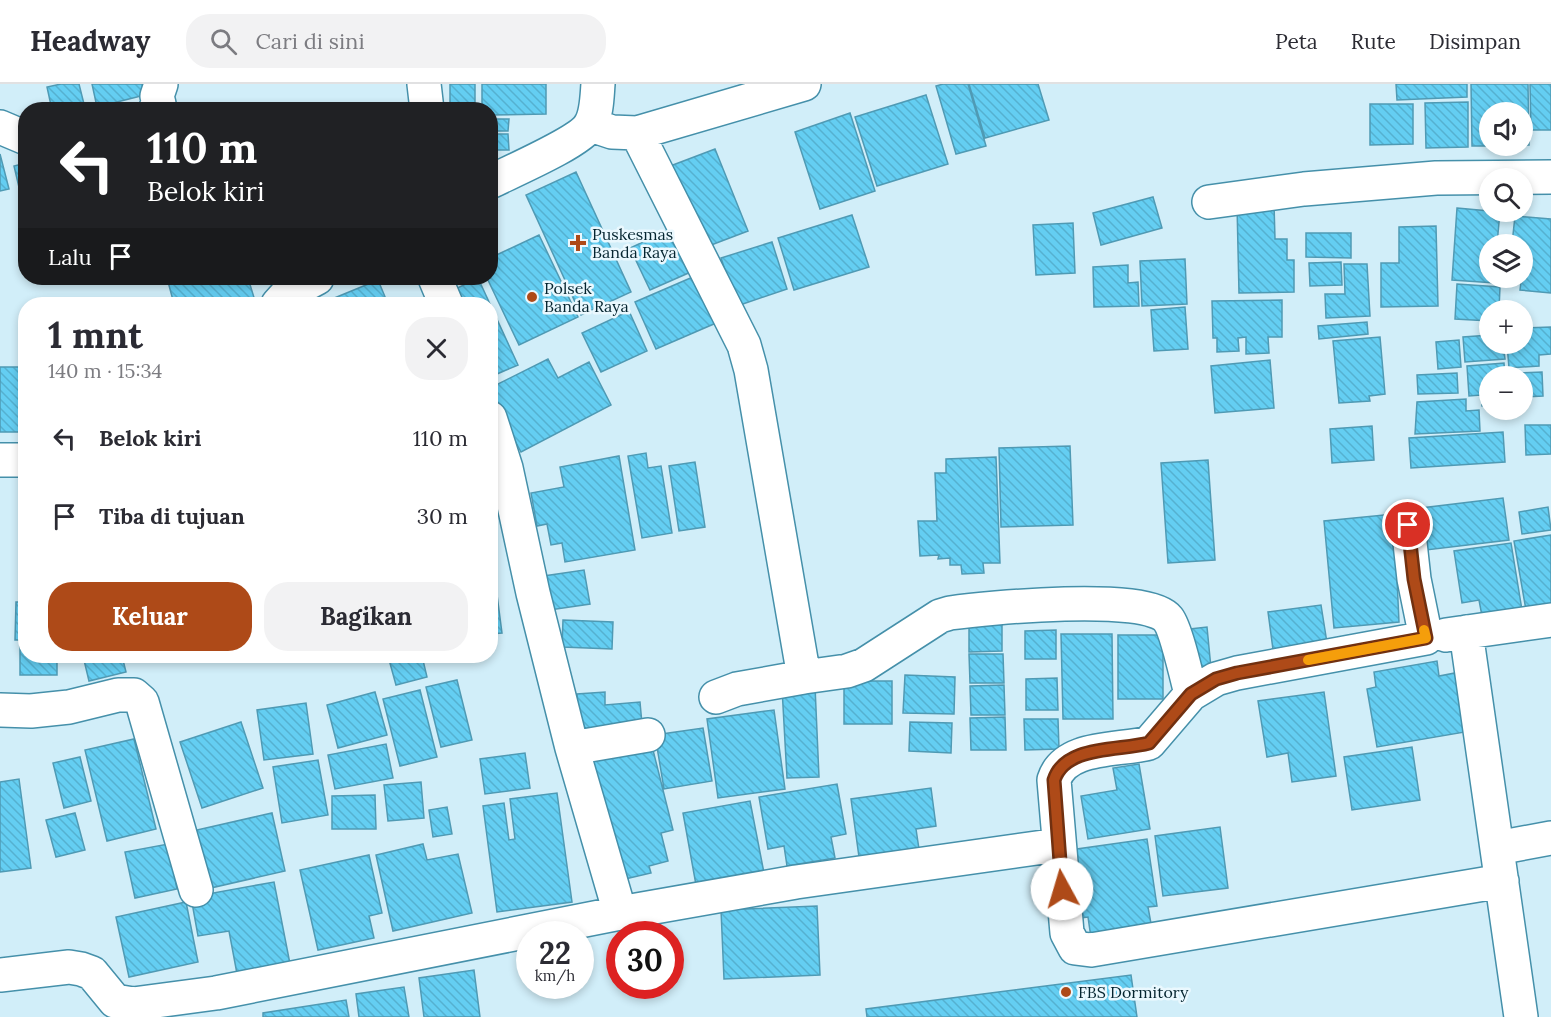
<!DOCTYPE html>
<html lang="id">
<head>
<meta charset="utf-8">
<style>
	body { margin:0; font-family:Lora,serif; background:#f2f2f3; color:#2b2b33; height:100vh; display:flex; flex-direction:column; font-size:22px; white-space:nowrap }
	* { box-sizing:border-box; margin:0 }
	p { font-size:20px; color:#7c7c81 }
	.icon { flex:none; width:33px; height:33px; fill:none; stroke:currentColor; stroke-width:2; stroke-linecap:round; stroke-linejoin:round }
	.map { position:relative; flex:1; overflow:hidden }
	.sheet { position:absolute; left:18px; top:213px; width:480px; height:366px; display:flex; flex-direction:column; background:#fff; border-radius:24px; box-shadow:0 3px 9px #0003 }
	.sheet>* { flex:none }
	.hud { position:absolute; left:18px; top:18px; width:480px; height:183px; border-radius:24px; box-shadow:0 3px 9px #0003; background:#202124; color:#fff; overflow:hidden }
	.tools { position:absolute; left:1479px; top:18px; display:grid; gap:12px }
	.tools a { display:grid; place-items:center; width:54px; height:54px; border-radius:50%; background:#fff; box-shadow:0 3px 9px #0003; font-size:30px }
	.speed { position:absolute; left:516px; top:837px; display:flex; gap:12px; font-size:30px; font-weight:700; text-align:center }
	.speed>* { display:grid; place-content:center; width:78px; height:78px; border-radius:50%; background:#fff; box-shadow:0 3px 9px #0003; line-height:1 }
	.speed small { font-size:15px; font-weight:400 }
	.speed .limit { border:9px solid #d22; background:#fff; color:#111 }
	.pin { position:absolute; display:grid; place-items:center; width:51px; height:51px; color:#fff; margin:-26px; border:3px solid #fff; border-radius:50%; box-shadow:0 2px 6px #0007 }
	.me { position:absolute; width:66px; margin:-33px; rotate:354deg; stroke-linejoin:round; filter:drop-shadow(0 0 4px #0008) }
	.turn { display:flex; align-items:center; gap:21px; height:126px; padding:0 30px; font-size:27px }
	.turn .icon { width:78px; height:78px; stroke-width:2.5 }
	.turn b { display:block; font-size:42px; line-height:51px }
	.then { display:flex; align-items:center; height:57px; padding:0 30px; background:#0003; gap:12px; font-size:22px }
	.round { display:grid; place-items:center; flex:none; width:63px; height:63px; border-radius:24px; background:#f2f2f3 }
	.headline { display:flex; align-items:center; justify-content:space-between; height:102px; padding:0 30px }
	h1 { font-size:36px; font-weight:800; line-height:45px }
	.button { display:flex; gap:12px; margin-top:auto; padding:12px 30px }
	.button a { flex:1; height:69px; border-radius:24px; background:#ae4a18; color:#fff; font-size:24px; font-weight:800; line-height:69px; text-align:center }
	.button a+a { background:#f2f2f3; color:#2b2b33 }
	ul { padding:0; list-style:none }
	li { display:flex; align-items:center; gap:18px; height:78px; padding:0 30px }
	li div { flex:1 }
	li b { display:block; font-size:22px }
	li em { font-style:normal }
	header { display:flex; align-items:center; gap:36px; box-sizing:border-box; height:84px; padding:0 30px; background:#fff; border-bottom:2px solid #e1e1e2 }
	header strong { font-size:28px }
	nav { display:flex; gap:33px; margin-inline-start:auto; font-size:21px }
	.search { width:420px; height:54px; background:#f2f2f3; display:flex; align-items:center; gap:15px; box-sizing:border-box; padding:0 21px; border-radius:24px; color:#7c7c81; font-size:22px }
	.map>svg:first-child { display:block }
	.building { fill:url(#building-back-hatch); stroke:#4f9ab4; stroke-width:1.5 }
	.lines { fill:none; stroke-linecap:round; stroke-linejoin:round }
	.minor-casing { stroke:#4590aa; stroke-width:36 }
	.minor { stroke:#fff; stroke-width:33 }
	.route-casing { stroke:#713010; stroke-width:15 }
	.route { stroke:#ae4a18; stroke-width:10 }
	.slow { stroke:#f59e0b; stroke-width:10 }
	.poi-dot { fill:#ae4a18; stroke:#eaf8fe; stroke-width:2 }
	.labels { text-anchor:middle; stroke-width:5; stroke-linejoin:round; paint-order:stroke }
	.poi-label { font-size:16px; fill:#04242f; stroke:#eaf8fe; text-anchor:start }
</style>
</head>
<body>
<header>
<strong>Headway</strong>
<div class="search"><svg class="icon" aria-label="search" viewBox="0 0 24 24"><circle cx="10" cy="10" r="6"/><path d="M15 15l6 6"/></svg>Cari di sini</div>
<nav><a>Peta</a><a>Rute</a><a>Disimpan</a></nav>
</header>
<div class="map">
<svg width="1551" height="933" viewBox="0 0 1551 933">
	<defs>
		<pattern id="building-back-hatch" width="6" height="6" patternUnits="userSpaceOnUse" patternTransform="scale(1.5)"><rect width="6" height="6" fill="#64cef2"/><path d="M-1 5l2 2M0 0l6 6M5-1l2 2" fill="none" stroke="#55b1d0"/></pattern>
	</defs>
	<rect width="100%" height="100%" fill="#d1eef9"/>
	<path class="building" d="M61,0H79L85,24L52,26L47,3Z
		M92,0H142L145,11L97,23Z
		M450,0H475V26H450Z
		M482,0H546V30L490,31V26H482Z
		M943,0H968L986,62L956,70L936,2Z
		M969,0H1038L1049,36L985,54Z
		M1396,0H1467V13L1397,16Z
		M1471,0H1528L1529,61H1522V28H1490V62H1522H1472Z
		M1530,0H1551V46H1531Z
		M926,11L948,80L877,102L855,33Z
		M1468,18V63L1426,64L1425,19Z
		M1370,20H1413V60L1370,61Z
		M850,29L875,107L820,125L795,48Z
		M490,35H509L508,47H490Z
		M490,50H508L509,66H490Z
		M715,65L748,147L698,166L665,84Z
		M0,70L9,105L0,107Z
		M26,79V115L22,116L14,82Z
		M576,88L631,208L581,231L526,111Z
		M1153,113L1162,144L1101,161L1093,129Z
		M1274,120L1275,155H1287V176H1294V208L1239,209L1237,121Z
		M1457,124L1500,128L1497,160H1490V194H1495V199L1452,196Z
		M852,131L869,183L794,206L778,154Z
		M1515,132L1551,135V209L1520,206L1525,165L1522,160H1512Z
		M1073,139L1075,189L1036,191L1033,141Z
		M1436,142L1438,222L1381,223V179H1399V143Z
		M673,144L693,187L650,206L630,164Z
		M1306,149H1351V174L1306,173Z
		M539,151L578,233L519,261L487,194H490V174Z
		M772,158L787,205L737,222L721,174Z
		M1185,175L1187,220L1142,222L1140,177Z
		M1341,178L1342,201L1310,202L1309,179Z
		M1344,180H1367L1370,232L1326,234L1325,210H1345Z
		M1128,181V199L1138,198L1139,222L1094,223L1093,183Z
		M702,189L723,236L656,265L635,218Z
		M167,194H248L256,220H174Z
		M478,194L518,281L490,293V220H452L447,209Z
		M378,196L388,220H334L332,215Z
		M1457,200L1500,203L1499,226H1490V237L1455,235Z
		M1282,216V253H1268L1269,269L1246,270V253L1238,254L1239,267L1217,268V254H1213L1212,217Z
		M1185,223L1188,265L1154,267L1151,226Z
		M629,227L647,267L601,288L582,249Z
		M1367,238L1368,250L1319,255L1318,242Z
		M1551,243V270L1539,271V282L1509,284L1507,260H1522V244Z
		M1490,251V260H1503L1505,275L1465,278L1463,253Z
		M1380,253L1385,310L1369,312L1370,317L1339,319L1333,257Z
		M1459,256L1461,283L1438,285L1436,258Z
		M548,275L558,294L589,278L611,321L521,368L490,311V304Z
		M1270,276L1274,324L1215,329L1211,282Z
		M1504,279L1505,292H1490V321L1482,322L1481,311L1469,312L1467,282Z
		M0,283H21L24,348H0Z
		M1542,288L1543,312L1522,313V292H1517V289Z
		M1457,289L1458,309L1418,310L1417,291Z
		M1466,315V327L1479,326L1480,347L1415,350L1417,318Z
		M1525,341H1551V370L1526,371Z
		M1372,342L1374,376L1332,379L1330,345Z
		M1503,348L1505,378L1411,384L1409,354Z
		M1070,362L1073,441L1001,443L999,364Z
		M646,369L648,384L661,382L672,449L642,454L628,372Z
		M619,372L635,466L565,478L562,459L551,461L547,440L537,442L531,409L564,403L560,383Z
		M996,373L1000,479H983L984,489L962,490L961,481H950V474L938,475L939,471L920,472L918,437H937L935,389H946V375Z
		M1208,376L1215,476L1168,479L1161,379Z
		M695,378L705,443L679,447L669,382Z
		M1503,414L1509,456L1426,466L1421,424Z
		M1548,423L1551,446L1522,450L1519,428Z
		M1394,430L1399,538L1334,544L1324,437Z
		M1551,451V528L1527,532L1514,457Z
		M1511,459L1522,526L1482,532L1479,516L1462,519L1454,467Z
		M584,486L590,520L543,527L537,493Z
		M496,503L502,549L490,550V504Z
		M16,518H26V572H57V591H20V556H15Z
		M1321,521L1328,565L1274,573L1268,528Z
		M563,536L613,538L612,565L562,563Z
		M1002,536V567L969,568V537Z
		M1207,543L1211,584L1186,587L1181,546Z
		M1056,546V575H1025V547Z
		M1061,550H1112L1113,635H1063Z
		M1118,551H1163V615H1118Z
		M969,570H1003L1004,599H970Z
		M83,572H122L126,588L89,597Z
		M388,572H422L427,593L396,601Z
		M1437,577L1439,592L1455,589L1465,648L1377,663L1367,605L1376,603L1374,588Z
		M905,591L955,593L954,630L903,629Z
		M1057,594L1058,626H1026V595Z
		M457,596L472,656L441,663L426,603Z
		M844,597H892V640H844Z
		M1004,601L1005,631H971L970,602Z
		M815,602L819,693L787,694L782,604Z
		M420,606L437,673L400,682L383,615Z
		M375,608L387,651L338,664L327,621Z
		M605,608V621L640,618L643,651L580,656L577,610Z
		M1324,608L1336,692L1292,698L1288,669L1267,673L1258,617Z
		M306,619L313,670L264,676L257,626Z
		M774,626L785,705L718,714L707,635Z
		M1005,633L1006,666H971L970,634Z
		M1024,635H1058L1059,665L1025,666Z
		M241,638L263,704L202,724L180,658Z
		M910,638L952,639L951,669L909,667Z
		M703,644L712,697L664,705L655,651Z
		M134,655L156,745L107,757L85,666Z
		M651,658L673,746L661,749L668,777L649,782L651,789L612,798L582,675Z
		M386,660L393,694L335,705L328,671Z
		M1412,663L1420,716L1352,726L1344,673Z
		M525,669L530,704L485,710L480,675Z
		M80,673L91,717L64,724L53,679Z
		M318,676L328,731L282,739L273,683Z
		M1139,680L1150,745L1088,755L1081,712L1117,706L1113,684Z
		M19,695L31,784L0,788V698Z
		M421,698L424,734L388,737L384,701Z
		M837,700L846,750L831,753L835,774L787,782L784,762L768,765L759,713Z
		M931,704L936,742L916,745L919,765L859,773L851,715Z
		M557,709L572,818L497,828L483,722L504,719L509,756L515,755L510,715Z
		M375,711L376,745H332V712Z
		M750,717L764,789L696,801L683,729Z
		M447,723L452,750L433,753L429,726Z
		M75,729L85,766L56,773L46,736Z
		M272,729L285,787L202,806L188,748Z
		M1220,743L1228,804L1163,812L1155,752Z
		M1147,755L1157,822L1148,823L1152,845L1091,854L1088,833L1081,834L1070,766Z
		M168,760L177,805L135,814L125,768Z
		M423,760L427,776L458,770L472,829L393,847L376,771Z
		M369,771L382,829L369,832L374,854L318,866L300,786Z
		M274,798L291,885L238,895L229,847L198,852L191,813Z
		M186,818L198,878L129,893L116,833Z
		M817,822L820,891L724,895L721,826Z
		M474,886L480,933H424L419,894Z
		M1131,891L1137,933H867L866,925Z
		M404,903L409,933H359L356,910Z
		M346,916L349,933H263V929Z"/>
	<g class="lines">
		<g class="minor-casing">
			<path id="minor" d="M424,0L427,26
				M155,26L159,20L157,12L161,0
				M591,41L612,48L637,49L804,0
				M0,43L26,54
				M637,49L744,261L751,286L804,593L847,587L864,581L940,532L950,529C986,524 1147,508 1168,535C1176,545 1187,594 1191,610
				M490,98C512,87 580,58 590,41C597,30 597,12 598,0
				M1209,118L1304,105L1436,94L1551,93
				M435,194L446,220
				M278,220L287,210L317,194
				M490,334L506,384L533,509L572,664
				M0,376H26
				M1408,441L1414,495L1426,554L1237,589L1216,595L1191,610L1149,659C1119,667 1065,661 1054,696L1067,849L1075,864L1091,866L1502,797
				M1466,548L1521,933
				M1446,551L1551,536
				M716,613L737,605L804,593
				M0,626L31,627L69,623L118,611H134L142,618L196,806
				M1497,764L1551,754
				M620,829L572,664L648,651
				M0,891L69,883L81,885L92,889L115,917L133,920L216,909L620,829L796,798L1058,761"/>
		</g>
		<use href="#minor" class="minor"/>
	</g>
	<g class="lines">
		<g class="route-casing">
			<path id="route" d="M1062,805L1054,696C1065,661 1119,667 1149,659L1191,610L1216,595L1237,589L1426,554L1414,495L1408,441"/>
		</g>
		<use href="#route" class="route"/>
		<path class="slow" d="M1308,576L1426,554L1424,546"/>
	</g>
	<g class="poi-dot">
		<path d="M575 150h6v6h6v6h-6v6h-6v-6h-6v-6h6z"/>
		<circle cx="532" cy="213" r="6"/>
		<circle cx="1066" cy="908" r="6"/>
	</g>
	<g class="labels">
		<g class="poi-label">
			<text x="592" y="156">Puskesmas<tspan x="592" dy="18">Banda Raya</tspan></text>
			<text x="544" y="210">Polsek<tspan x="544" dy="18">Banda Raya</tspan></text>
			<text x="1078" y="914">FBS Dormitory</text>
		</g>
	</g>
</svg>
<div class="tools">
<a><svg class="icon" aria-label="sound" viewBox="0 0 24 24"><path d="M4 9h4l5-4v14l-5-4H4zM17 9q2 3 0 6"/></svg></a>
<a><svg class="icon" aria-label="search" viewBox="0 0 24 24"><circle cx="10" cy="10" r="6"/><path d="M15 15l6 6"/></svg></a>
<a><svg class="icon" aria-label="layers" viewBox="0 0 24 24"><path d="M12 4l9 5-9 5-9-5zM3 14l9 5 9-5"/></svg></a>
<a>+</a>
<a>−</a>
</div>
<div class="speed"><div>22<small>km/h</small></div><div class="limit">30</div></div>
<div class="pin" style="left:1408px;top:441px;background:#d93025"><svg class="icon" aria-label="arrive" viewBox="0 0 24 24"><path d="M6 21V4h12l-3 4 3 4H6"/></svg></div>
<svg class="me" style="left:1062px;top:805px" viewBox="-20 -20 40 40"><circle r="19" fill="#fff"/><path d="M0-13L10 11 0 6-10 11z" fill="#ae4a18"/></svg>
<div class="hud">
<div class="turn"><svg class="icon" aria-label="left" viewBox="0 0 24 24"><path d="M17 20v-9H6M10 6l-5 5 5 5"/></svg><div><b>110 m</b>Belok kiri</div></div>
<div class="then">Lalu<svg class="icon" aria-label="arrive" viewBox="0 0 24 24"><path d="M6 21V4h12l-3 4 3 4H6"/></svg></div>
</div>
<section class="sheet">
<div class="headline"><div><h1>1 mnt</h1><p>140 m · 15:34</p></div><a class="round"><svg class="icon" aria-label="close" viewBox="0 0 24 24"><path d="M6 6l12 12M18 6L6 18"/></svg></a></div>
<ul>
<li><svg class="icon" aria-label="left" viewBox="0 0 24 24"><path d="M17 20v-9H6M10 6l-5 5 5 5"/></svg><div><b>Belok kiri</b></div><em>110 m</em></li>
<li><svg class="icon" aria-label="arrive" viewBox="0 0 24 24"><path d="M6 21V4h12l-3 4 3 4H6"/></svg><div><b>Tiba di tujuan</b></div><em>30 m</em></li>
</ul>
<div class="button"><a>Keluar</a><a>Bagikan</a></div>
</section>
</div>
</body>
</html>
